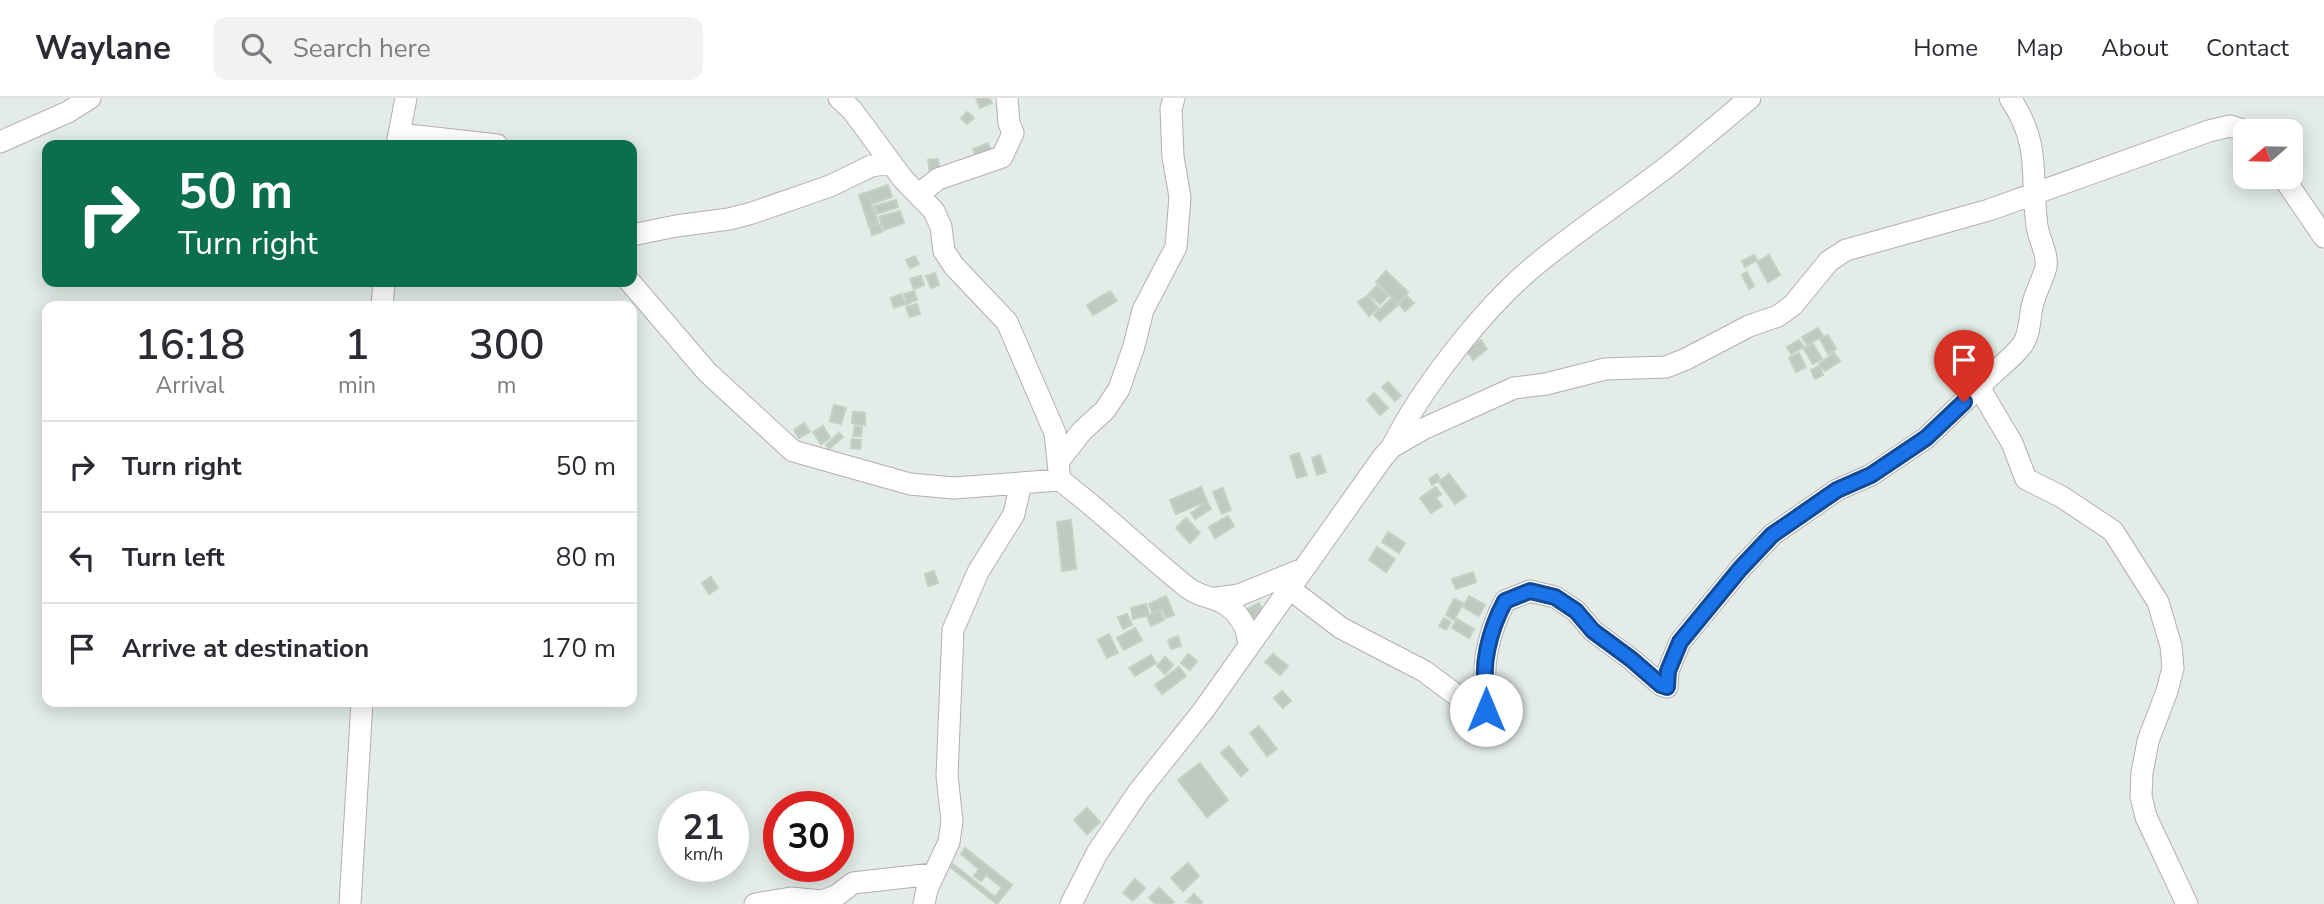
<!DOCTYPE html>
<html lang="en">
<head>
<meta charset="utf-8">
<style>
	body { margin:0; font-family:"Nunito Sans",sans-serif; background:#f2f2f3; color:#2b2b33; height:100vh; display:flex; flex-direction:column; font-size:26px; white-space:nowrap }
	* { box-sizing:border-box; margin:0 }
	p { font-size:23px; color:#7c7c81 }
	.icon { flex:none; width:38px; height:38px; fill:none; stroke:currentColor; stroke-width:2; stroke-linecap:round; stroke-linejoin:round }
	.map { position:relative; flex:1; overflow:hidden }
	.side { position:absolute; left:42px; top:203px; width:595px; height:406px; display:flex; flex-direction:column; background:#fff; border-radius:14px; box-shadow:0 4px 18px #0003 }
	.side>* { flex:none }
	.hud { position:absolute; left:42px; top:42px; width:595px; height:147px; border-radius:14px; box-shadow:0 4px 18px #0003; background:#0b6e4f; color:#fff; overflow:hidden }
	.needle { width:46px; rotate:250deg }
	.fabs { position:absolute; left:2233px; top:21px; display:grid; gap:14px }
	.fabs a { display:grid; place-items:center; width:70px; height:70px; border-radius:14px; background:#fff; box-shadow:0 4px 18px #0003; font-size:35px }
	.speed { position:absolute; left:658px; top:693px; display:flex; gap:14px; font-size:35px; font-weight:700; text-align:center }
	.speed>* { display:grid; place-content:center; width:91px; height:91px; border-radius:50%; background:#fff; box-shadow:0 4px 18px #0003; line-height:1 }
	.speed small { font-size:18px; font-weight:400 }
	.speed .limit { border:10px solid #d22; background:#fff; color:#111 }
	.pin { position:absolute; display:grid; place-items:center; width:60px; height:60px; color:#fff; margin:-72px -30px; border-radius:50% 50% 50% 0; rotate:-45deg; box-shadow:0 0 7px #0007 }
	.pin .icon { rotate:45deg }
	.me { position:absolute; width:77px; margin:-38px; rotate:0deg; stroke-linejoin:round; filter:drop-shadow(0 0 5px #0008) }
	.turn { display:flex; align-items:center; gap:24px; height:147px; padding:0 21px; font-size:32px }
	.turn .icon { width:91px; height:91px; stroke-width:2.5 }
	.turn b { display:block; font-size:49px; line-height:60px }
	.eta { display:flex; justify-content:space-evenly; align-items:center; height:119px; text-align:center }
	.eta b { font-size:42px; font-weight:600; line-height:49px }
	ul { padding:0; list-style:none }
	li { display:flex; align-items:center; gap:21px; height:91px; padding:0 21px; border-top:2px solid #e1e1e2 }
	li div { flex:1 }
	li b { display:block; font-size:26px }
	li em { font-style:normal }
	header { display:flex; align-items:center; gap:42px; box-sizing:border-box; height:98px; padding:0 35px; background:#fff; border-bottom:2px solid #e1e1e2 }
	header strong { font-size:33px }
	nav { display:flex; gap:38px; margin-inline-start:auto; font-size:24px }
	.search { width:490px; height:63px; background:#f2f2f3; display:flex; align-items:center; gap:18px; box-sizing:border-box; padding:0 24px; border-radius:14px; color:#7c7c81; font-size:26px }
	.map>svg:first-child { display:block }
	.building { fill:#c0c8c2; stroke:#c2d0c6; stroke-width:2 }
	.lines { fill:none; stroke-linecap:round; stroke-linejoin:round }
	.minor-casing { stroke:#b4aeb3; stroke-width:23 }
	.minor { stroke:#fff; stroke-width:21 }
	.route-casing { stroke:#114b97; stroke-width:18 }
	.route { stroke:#1a73e8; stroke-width:12 }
</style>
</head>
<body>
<header>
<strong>Waylane</strong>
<div class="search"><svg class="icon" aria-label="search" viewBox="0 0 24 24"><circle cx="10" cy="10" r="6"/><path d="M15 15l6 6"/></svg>Search here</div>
<nav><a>Home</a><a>Map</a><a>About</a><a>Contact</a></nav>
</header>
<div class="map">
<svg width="2324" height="806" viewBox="0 0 2324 806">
	<rect width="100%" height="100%" fill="#e3ece6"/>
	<path class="building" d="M976,0H989L992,5L980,10Z
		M967,14L974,20L967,26L961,20Z
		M988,45L992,55L977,61L973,51Z
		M938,61L940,74L930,76L928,62Z
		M888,87L892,99L872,106L868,94Z
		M868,94L878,125L869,128L859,97Z
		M896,102L898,109L877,116L875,108Z
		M900,113L904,125L884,132L879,119Z
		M880,127L882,134L872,137L870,129Z
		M1754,157L1757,162L1745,169L1742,163Z
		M1769,157L1780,177L1768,184L1757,164Z
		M915,158L919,166L910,170L906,162Z
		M1386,173L1408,194L1398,205L1376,184Z
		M1747,174L1754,188L1749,191L1742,177Z
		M935,175L939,187L931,190L926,178Z
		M921,178L924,187L914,191L910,181Z
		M1377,188L1388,198L1380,206L1369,196Z
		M914,193L917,202L907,206L904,196Z
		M1110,193L1117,203L1093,217L1087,207Z
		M901,196L905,206L894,210L891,200Z
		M1368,197L1378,210L1369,218L1358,204Z
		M1407,198L1414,205L1405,213L1399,206Z
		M1392,200L1398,207L1380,223L1374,217Z
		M917,206L920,216L910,219L906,209Z
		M1818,230L1823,238L1807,247L1802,239Z
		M1828,237L1836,251L1828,256L1820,241Z
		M1481,242L1487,251L1473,262L1467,253Z
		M1799,242L1804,249L1791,256L1787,249Z
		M1813,246L1822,261L1813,266L1804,251Z
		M1799,255L1806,269L1796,274L1789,260Z
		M1834,255L1840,263L1825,273L1819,266Z
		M1819,268L1823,277L1815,281L1811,272Z
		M1388,284L1401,298L1395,303L1382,289Z
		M1374,295L1388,310L1380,317L1367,302Z
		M834,307L846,310L841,326L830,323Z
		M853,314L865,315V327L852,325Z
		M804,325L810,334L799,340L794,332Z
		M823,328L830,340L821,346L813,334Z
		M855,328L862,329L861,338H853Z
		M839,335L843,339L829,351L826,347Z
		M852,341L861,342L860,351L851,350Z
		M1299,355L1307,377L1297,380L1290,358Z
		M1320,357L1326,374L1317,377L1312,360Z
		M1437,376L1440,382L1432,387L1429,381Z
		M1449,376L1466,398L1455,406L1439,384Z
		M1201,389L1207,403L1176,416L1170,402Z
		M1436,389L1441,396L1436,400L1442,408L1431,415L1420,400Z
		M1223,390L1231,412L1222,416L1213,394Z
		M1207,404L1211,411L1195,421L1191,415Z
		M1228,418L1234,428L1215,440L1209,429Z
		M1186,420L1200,435L1190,445L1176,430Z
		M1071,422L1076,471L1062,473L1057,424Z
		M1388,434L1405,445L1399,455L1382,444Z
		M1377,449L1395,461L1386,474L1369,462Z
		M934,473L938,485L928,488L925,476Z
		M1473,474L1476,484L1456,491L1452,481Z
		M711,479L718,490L709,496L702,485Z
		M1166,498L1174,517L1166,520L1162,511L1152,514L1149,506Z
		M1469,498L1485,507L1479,518L1463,509Z
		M1454,501L1463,505L1454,522L1446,517Z
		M1259,505L1266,519L1252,526L1245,512Z
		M1146,506L1149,517L1133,521L1131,510Z
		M1160,513L1164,522L1151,528L1147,518Z
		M1127,516L1132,527L1123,531L1118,519Z
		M1444,520L1451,524L1446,532L1439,528Z
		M1457,521L1474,531L1469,540L1452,530Z
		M1135,530L1142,542L1124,552L1117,540Z
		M1109,536L1118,555L1107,560L1098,542Z
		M1178,538L1181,548L1171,551L1168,542Z
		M1188,556L1197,563L1190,572L1181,565Z
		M1273,556L1288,568L1280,577L1265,564Z
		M1151,557L1156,565L1135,578L1129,570Z
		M1165,559L1173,567L1165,576L1157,568Z
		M1179,569L1186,578L1162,596L1155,587Z
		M1282,593L1291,603L1283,610L1274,600Z
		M1259,628L1277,651L1267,658L1250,635Z
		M1229,648L1248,672L1241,678L1221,655Z
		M1200,665L1228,702L1207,719L1178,682Z
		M1087,710L1100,724L1087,736L1074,722Z
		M965,750L1012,787L997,806L950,769L953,766L995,799L1002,790L986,777L981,783L974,778L979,771L961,756Z
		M1188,765L1199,778L1183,793L1171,780Z
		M1135,781L1145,790L1133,803L1123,795Z
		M1159,790L1174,804L1171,806H1156L1149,800Z
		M1194,796L1202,804L1200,806L1186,804Z"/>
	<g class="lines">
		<g class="minor-casing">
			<path id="minor" d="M839,0L852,12L903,81L934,113L941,129L944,153L954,168L1007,224L1055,335L1060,382
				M2010,0C2042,48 2030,76 2037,128C2039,142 2048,155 2046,169C2043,181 2036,193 2033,205C2029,218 2031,234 2023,246C2013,260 1993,274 1981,287L1983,296L2012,345L2026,381L2062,399L2113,433L2158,504L2171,548L2173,570L2167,593L2148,643L2142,675L2141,698L2146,719L2187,806
				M399,36L497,47
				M0,44L68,14L90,0
				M397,47L406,0
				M2283,79L2324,139
				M919,96L938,81L1002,59L1013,35L1009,25L1007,0
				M632,137L676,128L729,121L752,115L830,88L871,68L891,65
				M630,184L707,274L793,353L910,386L954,390L1060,382C1105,416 1144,455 1188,490C1202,501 1220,498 1235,514C1245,525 1247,533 1249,547
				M382,208L384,184
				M1392,349C1420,292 1483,211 1532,170C1576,133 1623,103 1668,68C1696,46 1723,22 1750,0
				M1060,361L1082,333L1105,312L1119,291L1134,248L1143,212L1176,149L1180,99L1173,59L1171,11L1174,0
				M1290,491L1341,530L1424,573L1467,605L1487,612L1490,601C1477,574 1491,529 1505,503L1530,493L1555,499L1576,513L1593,533L1631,561L1661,587L1667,589L1668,573L1680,544L1740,471L1772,437L1837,392L1871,377L1926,340L1981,287
				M1217,500L1239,497L1303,471
				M350,806L362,604
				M755,806L791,800L822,803L836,798L853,785L933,776
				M924,806L927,791L949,744L952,723L947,678L953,532L978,474L1014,416L1021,385
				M1071,806L1097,755L1139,693L1203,613L1383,359L1392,349L1423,331L1514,290L1546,286L1605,271L1666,269L1686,261L1749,228L1778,218L1793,207L1829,163L1846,152L1989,112L2209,33L2230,28L2246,33"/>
		</g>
		<use href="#minor" class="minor"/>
	</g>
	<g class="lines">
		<g class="route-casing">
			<path id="route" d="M1486,612L1490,601C1477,573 1491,529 1505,503L1530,493L1555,499L1576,513L1593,533L1631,561L1661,587L1667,589L1668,573L1680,544L1740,471L1772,437L1837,392L1871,377L1926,340L1964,304"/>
		</g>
		<use href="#route" class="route"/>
	</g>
</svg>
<div class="fabs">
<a><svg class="needle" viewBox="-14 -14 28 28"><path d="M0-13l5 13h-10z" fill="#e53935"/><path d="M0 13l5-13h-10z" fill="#7c7c81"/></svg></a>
</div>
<div class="speed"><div>21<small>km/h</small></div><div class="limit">30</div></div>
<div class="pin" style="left:1964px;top:304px;background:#d93025"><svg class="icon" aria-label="arrive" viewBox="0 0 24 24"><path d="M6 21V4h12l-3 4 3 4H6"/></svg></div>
<svg class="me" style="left:1486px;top:612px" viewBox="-20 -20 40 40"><circle r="19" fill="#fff"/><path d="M0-13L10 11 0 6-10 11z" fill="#1a73e8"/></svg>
<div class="hud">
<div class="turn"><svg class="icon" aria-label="right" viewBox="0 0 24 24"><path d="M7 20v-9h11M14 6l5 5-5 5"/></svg><div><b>50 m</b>Turn right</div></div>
</div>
<section class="side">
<div class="eta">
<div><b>16:18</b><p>Arrival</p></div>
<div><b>1</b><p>min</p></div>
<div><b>300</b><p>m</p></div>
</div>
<ul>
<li><svg class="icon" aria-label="right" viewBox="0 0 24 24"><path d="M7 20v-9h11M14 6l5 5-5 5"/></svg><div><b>Turn right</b></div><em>50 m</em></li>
<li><svg class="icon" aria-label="left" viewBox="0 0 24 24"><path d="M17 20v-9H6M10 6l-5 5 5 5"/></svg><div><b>Turn left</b></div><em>80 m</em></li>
<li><svg class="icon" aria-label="arrive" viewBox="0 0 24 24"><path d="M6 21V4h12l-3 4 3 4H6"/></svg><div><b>Arrive at destination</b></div><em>170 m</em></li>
</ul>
</section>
</div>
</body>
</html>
